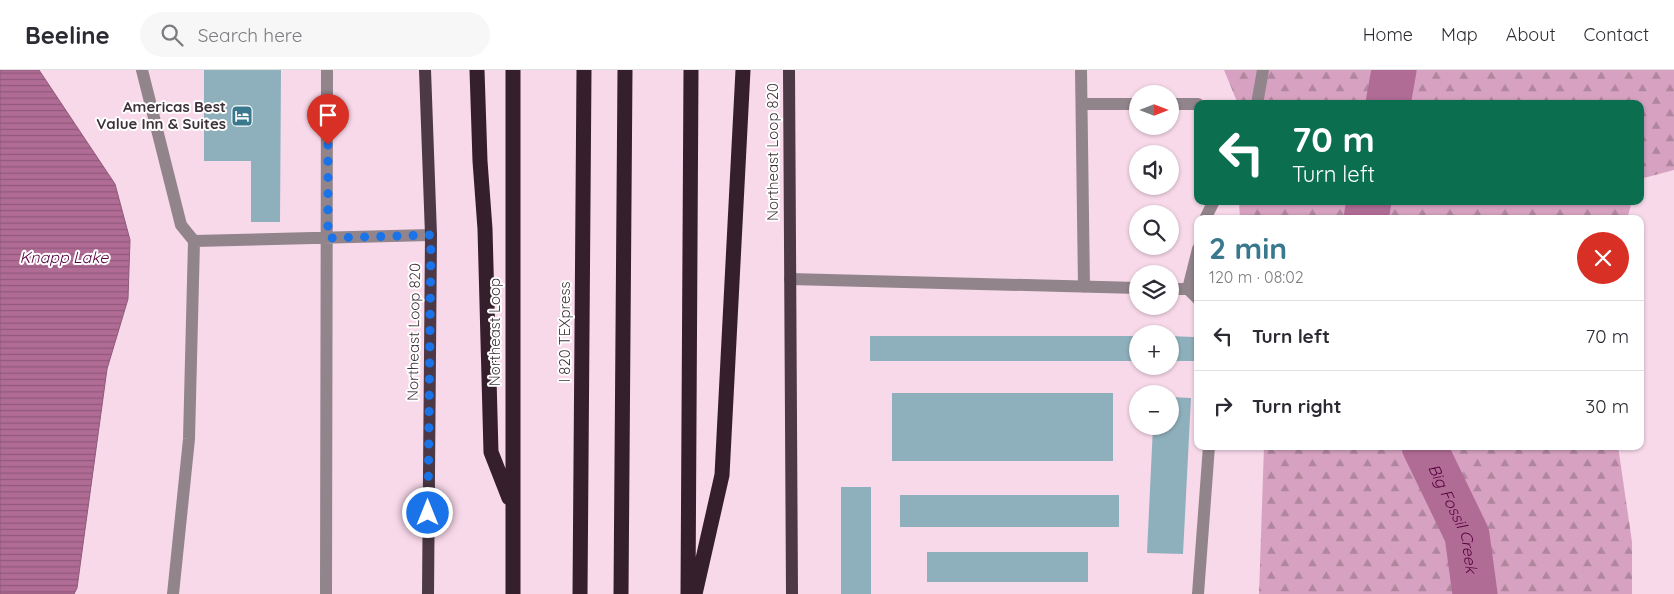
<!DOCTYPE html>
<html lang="en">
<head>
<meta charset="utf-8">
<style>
	body { margin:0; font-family:Quicksand,sans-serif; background:#f7f7f7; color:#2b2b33; height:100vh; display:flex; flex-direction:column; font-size:19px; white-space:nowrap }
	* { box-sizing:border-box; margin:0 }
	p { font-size:16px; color:#7c7c81 }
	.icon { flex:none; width:28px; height:28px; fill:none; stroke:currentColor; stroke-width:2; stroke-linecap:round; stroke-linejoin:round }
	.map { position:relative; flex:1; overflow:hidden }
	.drawer { position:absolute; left:1194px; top:145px; width:450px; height:235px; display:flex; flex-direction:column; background:#fff; border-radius:10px; box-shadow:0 1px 4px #0004 }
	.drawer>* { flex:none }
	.banner { position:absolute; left:1194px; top:30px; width:450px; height:105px; border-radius:10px; box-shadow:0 1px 4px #0004; background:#0b6e4f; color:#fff; overflow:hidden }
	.needle { width:32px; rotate:90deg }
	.fabs { position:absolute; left:1129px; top:15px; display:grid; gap:10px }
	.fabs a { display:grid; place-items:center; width:50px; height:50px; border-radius:50%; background:#fff; box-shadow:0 1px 4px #0004; font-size:25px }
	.pin { position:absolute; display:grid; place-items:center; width:42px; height:42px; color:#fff; margin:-51px -21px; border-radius:50% 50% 50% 0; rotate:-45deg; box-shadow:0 0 5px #0007 }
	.pin .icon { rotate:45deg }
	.me { position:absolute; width:55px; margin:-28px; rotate:0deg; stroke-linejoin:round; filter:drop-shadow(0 0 4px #0008) }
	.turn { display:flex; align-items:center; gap:18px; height:105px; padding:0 15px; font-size:22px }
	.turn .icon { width:65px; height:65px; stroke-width:2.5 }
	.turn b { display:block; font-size:35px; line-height:42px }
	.round { display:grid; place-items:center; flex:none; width:52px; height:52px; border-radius:26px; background:#f7f7f7 }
	.overview { display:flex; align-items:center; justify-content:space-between; height:85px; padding:0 15px }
	h1 { font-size:30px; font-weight:700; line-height:38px; color:#39788d }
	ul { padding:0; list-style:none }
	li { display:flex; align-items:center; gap:15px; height:70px; padding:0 15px; border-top:1px solid #e1e1e2 }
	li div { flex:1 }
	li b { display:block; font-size:19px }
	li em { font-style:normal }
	header { display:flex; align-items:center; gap:30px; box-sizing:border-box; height:70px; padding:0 25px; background:#fff; border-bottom:1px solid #e1e1e2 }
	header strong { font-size:24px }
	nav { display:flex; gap:28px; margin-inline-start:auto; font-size:18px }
	.search { width:350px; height:45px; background:#f7f7f7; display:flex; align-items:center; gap:12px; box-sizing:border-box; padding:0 18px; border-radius:28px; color:#7c7c81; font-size:19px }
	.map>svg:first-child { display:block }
	.forest { fill:url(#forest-firs) }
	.water { fill:url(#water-rules); stroke:#8e5b79 }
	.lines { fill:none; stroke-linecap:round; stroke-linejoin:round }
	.river { stroke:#b06c95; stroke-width:45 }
	.building { fill:#8eb0bc }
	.minor { stroke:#91848b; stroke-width:12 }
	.major { stroke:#4d3945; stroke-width:12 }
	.highway { stroke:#361f2d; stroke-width:15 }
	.route { stroke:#1a73e8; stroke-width:9; stroke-dasharray:0 16.2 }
	.labels { text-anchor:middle; stroke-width:4; stroke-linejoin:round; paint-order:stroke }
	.poi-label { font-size:15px; font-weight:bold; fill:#3e3239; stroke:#fff; text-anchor:end }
	.street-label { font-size:15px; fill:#3e3239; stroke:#fff }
	.water-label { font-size:16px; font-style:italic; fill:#5a0342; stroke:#fff }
</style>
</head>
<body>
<header>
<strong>Beeline</strong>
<div class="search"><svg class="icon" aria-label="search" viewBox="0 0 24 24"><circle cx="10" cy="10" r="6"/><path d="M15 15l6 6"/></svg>Search here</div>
<nav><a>Home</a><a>Map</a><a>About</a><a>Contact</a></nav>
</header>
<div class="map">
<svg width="1674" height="524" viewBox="0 0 1674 524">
	<defs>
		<pattern id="forest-firs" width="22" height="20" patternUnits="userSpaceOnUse" patternTransform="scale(1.25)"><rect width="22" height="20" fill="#d7a2c1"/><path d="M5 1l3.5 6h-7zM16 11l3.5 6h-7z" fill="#b0859e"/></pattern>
		<pattern id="water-rules" width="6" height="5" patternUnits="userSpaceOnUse" patternTransform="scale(1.25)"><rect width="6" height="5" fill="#b06c95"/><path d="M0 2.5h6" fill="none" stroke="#91597b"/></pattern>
	</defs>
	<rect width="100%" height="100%" fill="#f8d9ea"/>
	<path class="forest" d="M1224,0H1674V100L1640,109V34H1238Z
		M1239,131H1632L1627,149H1240Z
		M1264,376H1618L1632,472V524H1259Z"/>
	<path class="water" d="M0,0H39L115,114L130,170L128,229L107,299L77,518L74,524H0Z"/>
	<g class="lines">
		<g class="river">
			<path d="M1388,34L1394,0"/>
			<path d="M1366,149L1369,131"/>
			<path id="s1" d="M1424,376L1467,465L1475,524"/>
		</g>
	</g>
	<path class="building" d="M204,0H281L280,152H251V91H204Z
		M870,266H1138V291H870Z
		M1170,266L1194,267V291H1170Z
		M892,323H1113V391H892Z
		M1170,327L1191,328L1183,484L1147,483L1153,356H1170Z
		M841,417H871V524H841Z
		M900,425H1119V457H900Z
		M927,482H1088V512H927Z"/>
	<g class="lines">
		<path class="minor" d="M142,0L181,155L194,171L431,165
			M1081,0L1084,217
			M1082,34H1138
			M1170,34H1198
			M1257,34L1263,0
			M1205,149L1214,131
			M790,209L1138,218
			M1170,219H1188L1198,229
			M1188,219L1198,179
			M173,524L189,369L194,171
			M326,524L327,0
			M1198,524L1209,376"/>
		<path class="major" d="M425,0L431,165L428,524
			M789,0L792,524"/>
		<path class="highway" d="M477,0L480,91L485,159L491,382L509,428
			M513,524V0
			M580,524L584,0
			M621,524L625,0
			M688,524L691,0
			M695,524L722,405L743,0"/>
	</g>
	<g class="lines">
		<path class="route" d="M328,75V168L431,165L428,443"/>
	</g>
	<defs>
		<g id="hotel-square" transform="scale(1.125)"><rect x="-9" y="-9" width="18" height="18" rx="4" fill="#39788d" stroke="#fff"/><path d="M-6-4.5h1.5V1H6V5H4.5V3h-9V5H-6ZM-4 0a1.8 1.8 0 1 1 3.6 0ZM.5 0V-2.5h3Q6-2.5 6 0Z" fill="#fff"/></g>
	</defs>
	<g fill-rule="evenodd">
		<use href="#hotel-square" x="242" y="46"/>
	</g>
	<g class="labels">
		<g class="poi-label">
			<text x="226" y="42">Americas Best<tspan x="226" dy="17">Value Inn &amp; Suites</tspan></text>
		</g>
		<g class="street-label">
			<text transform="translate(773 82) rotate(-90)" y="5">Northeast Loop 820</text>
			<text transform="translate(414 262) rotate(-89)" y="5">Northeast Loop 820</text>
			<text transform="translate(495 262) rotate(-90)" y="5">Northeast Loop</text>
			<text transform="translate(565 262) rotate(-90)" y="5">I 820 TEXpress</text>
		</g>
		<g class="water-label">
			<text x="64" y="193">Knapp Lake</text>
			<text dy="6" stroke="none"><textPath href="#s1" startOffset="79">Big Fossil Creek</textPath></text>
		</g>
	</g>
</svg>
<div class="fabs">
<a><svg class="needle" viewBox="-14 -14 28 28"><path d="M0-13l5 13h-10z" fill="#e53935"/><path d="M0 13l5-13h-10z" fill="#7c7c81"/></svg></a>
<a><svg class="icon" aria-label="sound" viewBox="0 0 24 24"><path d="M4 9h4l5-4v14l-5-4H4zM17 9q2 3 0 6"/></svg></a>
<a><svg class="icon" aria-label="search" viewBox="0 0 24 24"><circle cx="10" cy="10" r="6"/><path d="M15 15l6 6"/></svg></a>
<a><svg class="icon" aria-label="layers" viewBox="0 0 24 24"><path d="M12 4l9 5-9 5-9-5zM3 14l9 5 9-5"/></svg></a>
<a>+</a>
<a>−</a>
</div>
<div class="pin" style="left:328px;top:75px;background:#d93025"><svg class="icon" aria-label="arrive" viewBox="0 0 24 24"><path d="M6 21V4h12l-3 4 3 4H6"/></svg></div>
<svg class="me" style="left:428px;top:443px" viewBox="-20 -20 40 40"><circle r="17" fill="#1a73e8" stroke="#fff" stroke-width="3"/><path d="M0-11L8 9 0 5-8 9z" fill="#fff"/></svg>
<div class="banner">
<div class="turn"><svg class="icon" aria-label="left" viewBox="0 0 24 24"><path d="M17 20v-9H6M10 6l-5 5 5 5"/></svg><div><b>70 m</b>Turn left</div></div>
</div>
<section class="drawer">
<div class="overview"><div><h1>2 min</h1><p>120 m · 08:02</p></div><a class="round" style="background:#d93025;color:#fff"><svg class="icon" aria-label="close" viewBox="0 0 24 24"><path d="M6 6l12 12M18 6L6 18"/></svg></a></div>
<ul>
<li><svg class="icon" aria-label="left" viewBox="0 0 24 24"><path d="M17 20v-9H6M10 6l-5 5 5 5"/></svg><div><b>Turn left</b></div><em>70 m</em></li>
<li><svg class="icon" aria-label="right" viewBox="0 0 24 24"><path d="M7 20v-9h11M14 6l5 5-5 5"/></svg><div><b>Turn right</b></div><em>30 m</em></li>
</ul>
</section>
</div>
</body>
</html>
